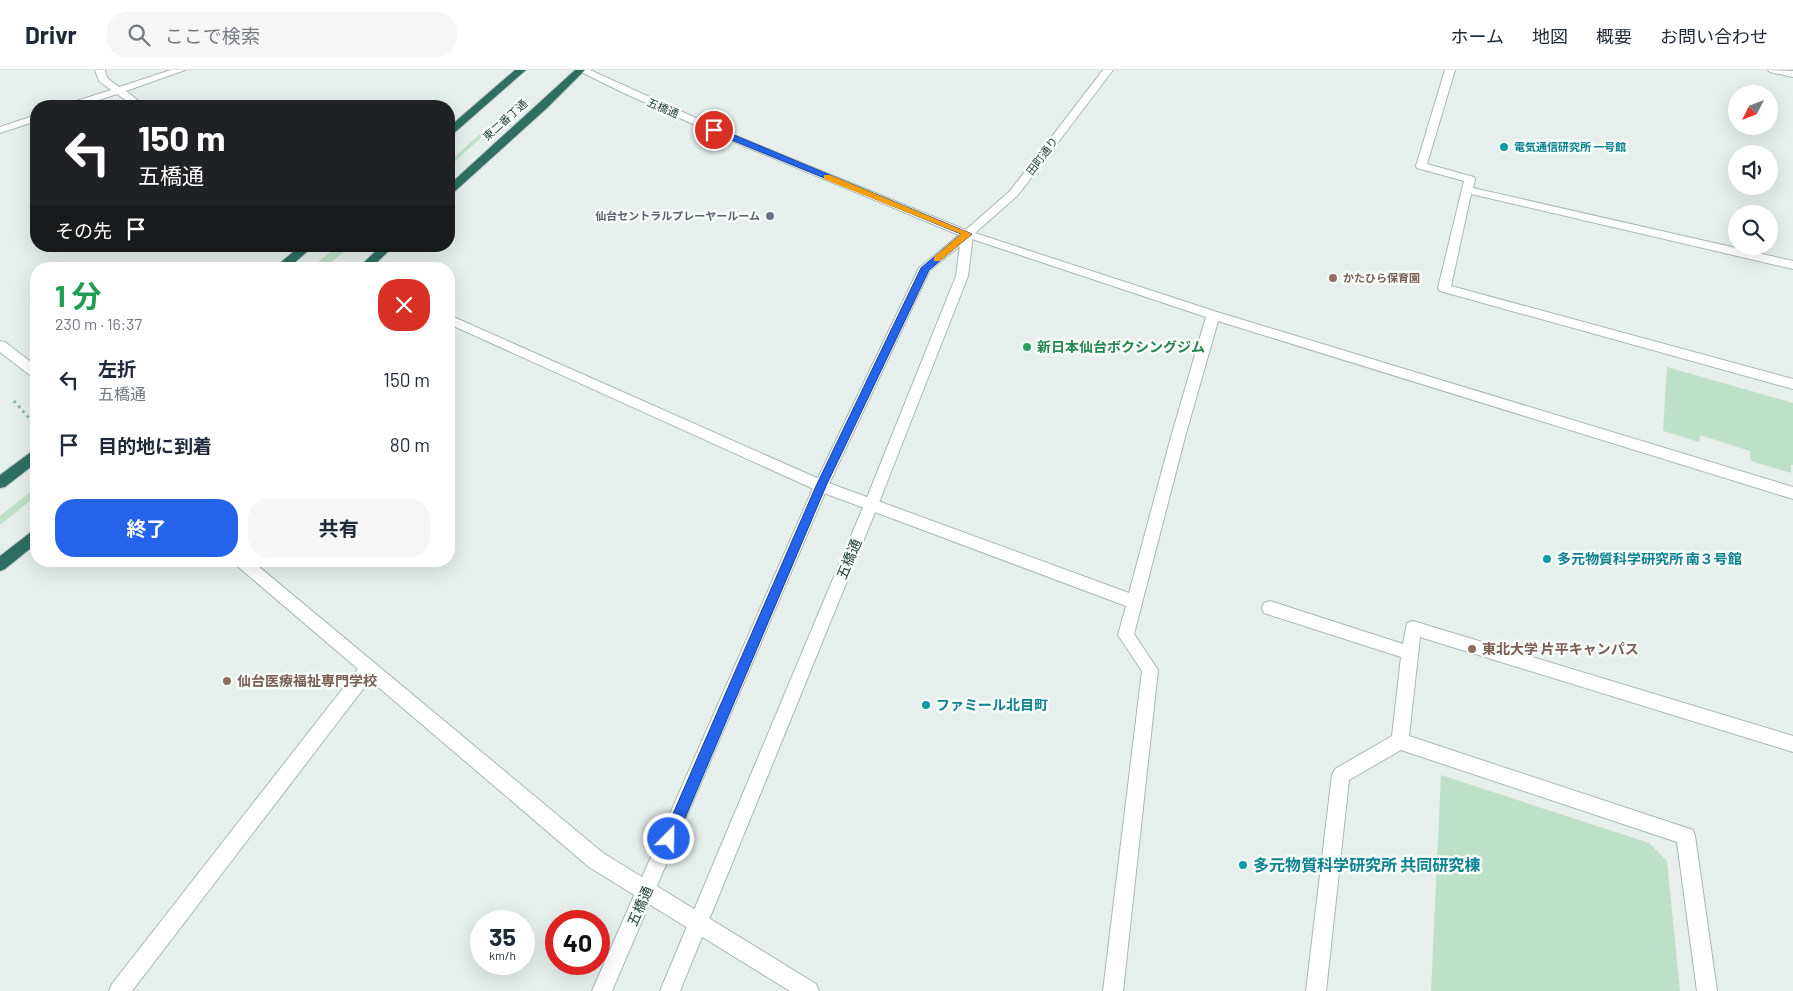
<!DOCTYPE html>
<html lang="ja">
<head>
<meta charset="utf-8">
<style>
	body { margin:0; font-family:Barlow,"Noto Sans JP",sans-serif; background:#f6f6f7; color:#1f2937; height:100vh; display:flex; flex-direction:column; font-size:19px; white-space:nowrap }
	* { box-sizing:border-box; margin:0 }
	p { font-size:16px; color:#747a83 }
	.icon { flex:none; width:28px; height:28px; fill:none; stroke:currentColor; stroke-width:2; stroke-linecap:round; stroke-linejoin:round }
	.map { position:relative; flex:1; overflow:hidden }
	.sheet { position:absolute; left:30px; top:192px; width:425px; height:305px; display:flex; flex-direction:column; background:#fff; border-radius:20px; box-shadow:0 5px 20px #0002 }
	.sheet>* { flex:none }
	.banner { position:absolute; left:30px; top:30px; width:425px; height:152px; border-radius:20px; box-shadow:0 5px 20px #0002; background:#202124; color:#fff; overflow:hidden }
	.needle { width:32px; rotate:228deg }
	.controls { position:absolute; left:1728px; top:15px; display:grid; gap:10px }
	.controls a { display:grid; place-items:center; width:50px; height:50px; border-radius:50%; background:#fff; box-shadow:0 5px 20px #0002; font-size:25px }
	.speed { position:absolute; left:470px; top:840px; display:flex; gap:10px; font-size:25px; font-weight:700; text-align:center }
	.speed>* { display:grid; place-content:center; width:65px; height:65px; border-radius:50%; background:#fff; box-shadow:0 5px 20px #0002; line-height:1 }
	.speed small { font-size:12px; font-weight:400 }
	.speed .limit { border:8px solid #d22; background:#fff; color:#111 }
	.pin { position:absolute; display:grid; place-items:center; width:42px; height:42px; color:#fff; margin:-21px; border:2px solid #fff; border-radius:50%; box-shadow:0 1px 5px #0007 }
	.me { position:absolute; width:55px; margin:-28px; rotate:23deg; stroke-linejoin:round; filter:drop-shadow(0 0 4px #0008) }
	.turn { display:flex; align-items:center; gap:18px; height:105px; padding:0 25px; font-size:22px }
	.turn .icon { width:65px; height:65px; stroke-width:2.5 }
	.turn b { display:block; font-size:35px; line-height:42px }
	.then { display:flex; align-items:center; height:48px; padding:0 25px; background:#0003; gap:10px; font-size:19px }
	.round { display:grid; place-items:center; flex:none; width:52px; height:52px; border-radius:20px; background:#f6f6f7 }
	.overview { display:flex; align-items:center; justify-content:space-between; height:85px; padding:0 25px }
	h1 { font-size:30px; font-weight:700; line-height:38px; color:#1e9e55 }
	.cta { display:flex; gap:10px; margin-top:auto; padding:10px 25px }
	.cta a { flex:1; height:58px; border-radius:20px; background:#2563eb; color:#fff; font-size:20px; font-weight:700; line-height:58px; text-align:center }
	.cta a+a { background:#f6f6f7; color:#1f2937 }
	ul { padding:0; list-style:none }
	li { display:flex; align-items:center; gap:15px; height:65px; padding:0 25px }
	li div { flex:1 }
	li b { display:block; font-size:19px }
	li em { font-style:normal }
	header { display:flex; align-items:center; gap:30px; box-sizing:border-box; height:70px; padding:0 25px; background:#fff; border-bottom:1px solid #e0e1e3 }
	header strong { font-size:24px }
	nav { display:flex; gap:28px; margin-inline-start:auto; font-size:18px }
	.search { width:350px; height:45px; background:#f6f6f7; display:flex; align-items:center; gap:12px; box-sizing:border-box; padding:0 18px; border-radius:20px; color:#747a83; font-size:19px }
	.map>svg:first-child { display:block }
	.green { fill:#bfe0c8 }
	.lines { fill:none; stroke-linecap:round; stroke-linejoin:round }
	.lane-casing { stroke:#a8b8b2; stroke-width:2 }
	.street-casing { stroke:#a8b8b2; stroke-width:2 }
	.secondary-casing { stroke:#a4bbb3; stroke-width:2 }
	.highway-casing { stroke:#c2cac8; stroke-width:2 }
	.path { stroke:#86b3a5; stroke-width:3; stroke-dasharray:2.5 4; stroke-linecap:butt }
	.lane { fill:#fff; fill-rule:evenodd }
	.street { fill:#fff; fill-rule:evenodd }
	.secondary { fill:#fff; fill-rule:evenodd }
	.highway { fill:#2f6f62; fill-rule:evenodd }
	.route { fill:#2563eb; stroke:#184099 }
	.slow { fill:#f59e0b }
	.culture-dot { fill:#0f9aa8; stroke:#f7fbf9; stroke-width:2 }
	.worship-dot { fill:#6b7280; stroke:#f7fbf9; stroke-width:2 }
	.education-dot { fill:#8d6e63; stroke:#f7fbf9; stroke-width:2 }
	.leisure-dot { fill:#2e9e5b; stroke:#f7fbf9; stroke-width:2 }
	.labels { text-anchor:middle; stroke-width:5; stroke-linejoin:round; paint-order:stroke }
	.far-street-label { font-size:11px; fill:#24423a; stroke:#f7fbf9 }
	.far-culture-label { font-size:11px; font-weight:bold; fill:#0d838f; stroke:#f7fbf9; text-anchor:start }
	.far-worship-label { font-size:11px; font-weight:bold; fill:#5b616d; stroke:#f7fbf9; text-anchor:end }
	.far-education-label { font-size:11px; font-weight:bold; fill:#785e54; stroke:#f7fbf9; text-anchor:start }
	.leisure-label { font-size:14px; font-weight:bold; fill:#27864d; stroke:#f7fbf9; text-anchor:start }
	.street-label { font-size:14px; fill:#24423a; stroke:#f7fbf9 }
	.culture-label { font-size:14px; font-weight:bold; fill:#0d838f; stroke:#f7fbf9; text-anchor:start }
	.education-label { font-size:14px; font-weight:bold; fill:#785e54; stroke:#f7fbf9; text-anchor:start }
	.near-culture-label { font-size:16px; font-weight:bold; fill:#0d838f; stroke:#f7fbf9; text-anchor:start }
</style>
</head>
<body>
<header>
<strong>Drivr</strong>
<div class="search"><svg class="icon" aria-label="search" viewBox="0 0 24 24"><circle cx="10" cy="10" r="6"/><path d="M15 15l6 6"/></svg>ここで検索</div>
<nav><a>ホーム</a><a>地図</a><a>概要</a><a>お問い合わせ</a></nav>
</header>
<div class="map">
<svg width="1793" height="921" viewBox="0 0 1793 921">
	<rect width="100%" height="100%" fill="#e6efeb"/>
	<path class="green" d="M510,37L513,38L449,97V92Z
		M338,176H351L323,199H309Z
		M1667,297L1793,333V395H1791V403L1751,391L1750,381L1700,365L1699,372L1663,361Z
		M36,417V426L0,455V446Z
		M1441,705L1649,773L1667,791L1680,921H1431Z"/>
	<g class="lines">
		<g class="lane-casing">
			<path id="lane" d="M1445,0H1455L1427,94L1474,107L1475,109L1473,118L1793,191V199L1471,124L1451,216L1793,309V319L1440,221L1438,218L1464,111L1417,98L1416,96Z
				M1768,0L1793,1V7L1770,2Z
				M1270,531L1403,574L1407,553L1413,551L1793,666V682L1420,567L1409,666L1693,760L1695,766L1717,921H1697L1677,772L1401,680L1349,710L1326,921H1306L1332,705L1335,699L1392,666L1401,587L1264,543L1262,538L1264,533Z"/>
		</g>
		<g class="street-casing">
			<path id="street" d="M95,0H105L107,8L119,17L171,0H185L126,21L145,36H134L117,24L80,36H66L67,34L111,20L99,11Z
				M1103,0H1113L1018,125L975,163L1217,242L1793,417V429L1218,251L1185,367L1134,564L1158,600L1123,921H1103L1142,601L1118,565L1126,536L816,420L449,254V245L826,412L1129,523L1171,367L1206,247L963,166L961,164L1010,121Z
				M36,45V51L0,63V57Z
				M233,491H252L603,783L816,914L819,921H790L589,797L370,610L132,921H109L112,914L358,599L236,495Z"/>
		</g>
		<g class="secondary-casing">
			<path id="secondary" d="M577,0H590L729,63L971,162L973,164L968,206L878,435L680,921H660L864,435L956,206L960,176L930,200L828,416L612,921H592L814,416L919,198L959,165L722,67L626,24Z
				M0,271L5,272L36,296V307L31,306L0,282Z"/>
		</g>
		<g class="highway-casing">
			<path id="highway" d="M515,0H526L453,64L449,65V57Z
				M575,0H585L547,38L453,123L449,124V115Z
				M300,176H314L287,199H273Z
				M381,176H394L370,199H357Z
				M36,381V393L5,417L0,418V405L31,382Z
				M36,460V474L5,499L0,501V486L31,462Z"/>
		</g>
		<path class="path" d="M14,331L31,350"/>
		<use href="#lane" class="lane"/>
		<use href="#street" class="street"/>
		<use href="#secondary" class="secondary"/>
		<use href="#highway" class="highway"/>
	</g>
	<path class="route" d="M712,58H717L972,164L929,200L826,416L674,774L669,776L664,774L662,769L816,416L921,198L961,164L712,62Z"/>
	<path class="slow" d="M824,105H830L972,164L940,191H934V187L961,164L824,109Z"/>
	<g class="culture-dot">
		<circle cx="1504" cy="77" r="5"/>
		<circle cx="1547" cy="489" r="5"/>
		<circle cx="926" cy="635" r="5"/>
		<circle cx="1243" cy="795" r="5"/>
	</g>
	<circle class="worship-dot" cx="770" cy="146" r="5"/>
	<g class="education-dot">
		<circle cx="1333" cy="208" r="5"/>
		<circle cx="1472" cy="579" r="5"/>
		<circle cx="227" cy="611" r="5"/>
	</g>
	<circle class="leisure-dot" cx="1027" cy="277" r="5"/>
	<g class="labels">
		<g class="far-street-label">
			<text transform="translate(663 38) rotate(23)" y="4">五橋通</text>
			<text transform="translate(505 50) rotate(-42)" y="4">東二番丁通</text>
			<text transform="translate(1042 86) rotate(-53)" y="4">田町通り</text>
		</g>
		<g class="far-culture-label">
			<text x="1514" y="81">電気通信研究所 一号館</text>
		</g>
		<g class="far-worship-label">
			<text x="760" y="150">仙台セントラルプレーヤールーム</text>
		</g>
		<g class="far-education-label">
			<text x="1343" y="212">かたひら保育園</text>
		</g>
		<g class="leisure-label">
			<text x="1037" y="282">新日本仙台ボクシングジム</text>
		</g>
		<g class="street-label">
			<text transform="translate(849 489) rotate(-67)" y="5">五橋通</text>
			<text transform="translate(640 836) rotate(-66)" y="5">五橋通</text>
		</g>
		<g class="culture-label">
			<text x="1557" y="494">多元物質科学研究所 南３号館</text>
			<text x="936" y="640">ファミール北目町</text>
		</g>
		<g class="education-label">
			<text x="1482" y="584">東北大学 片平キャンパス</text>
			<text x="237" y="616">仙台医療福祉専門学校</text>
		</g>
		<g class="near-culture-label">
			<text x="1253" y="801">多元物質科学研究所 共同研究棟</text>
		</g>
	</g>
</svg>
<div class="controls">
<a><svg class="needle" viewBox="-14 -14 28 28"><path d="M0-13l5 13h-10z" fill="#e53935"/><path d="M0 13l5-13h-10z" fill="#747a83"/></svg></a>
<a><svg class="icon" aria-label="sound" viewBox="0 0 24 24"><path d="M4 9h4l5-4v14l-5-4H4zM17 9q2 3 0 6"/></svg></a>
<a><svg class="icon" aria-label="search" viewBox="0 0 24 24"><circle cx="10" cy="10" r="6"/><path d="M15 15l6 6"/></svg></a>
</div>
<div class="speed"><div>35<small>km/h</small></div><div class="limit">40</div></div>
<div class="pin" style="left:714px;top:60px;background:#d93025"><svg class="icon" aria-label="arrive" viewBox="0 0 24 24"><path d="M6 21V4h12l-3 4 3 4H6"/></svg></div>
<svg class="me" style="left:669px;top:769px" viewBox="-20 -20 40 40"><circle r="17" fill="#2563eb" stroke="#fff" stroke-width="3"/><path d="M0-11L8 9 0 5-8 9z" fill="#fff"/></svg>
<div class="banner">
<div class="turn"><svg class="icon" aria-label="left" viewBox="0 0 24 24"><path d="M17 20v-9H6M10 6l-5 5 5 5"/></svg><div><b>150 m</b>五橋通</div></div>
<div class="then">その先<svg class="icon" aria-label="arrive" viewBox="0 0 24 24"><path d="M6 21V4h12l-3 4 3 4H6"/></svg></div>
</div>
<section class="sheet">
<div class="overview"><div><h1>1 分</h1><p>230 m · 16:37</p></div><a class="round" style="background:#d93025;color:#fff"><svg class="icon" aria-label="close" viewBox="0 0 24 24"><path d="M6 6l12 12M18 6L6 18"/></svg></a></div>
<ul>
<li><svg class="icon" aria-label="left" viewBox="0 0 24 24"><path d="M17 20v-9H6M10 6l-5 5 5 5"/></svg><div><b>左折</b><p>五橋通</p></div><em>150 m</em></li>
<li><svg class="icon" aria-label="arrive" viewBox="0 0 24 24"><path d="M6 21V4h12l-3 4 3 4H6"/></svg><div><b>目的地に到着</b></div><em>80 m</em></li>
</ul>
<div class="cta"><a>終了</a><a>共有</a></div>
</section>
</div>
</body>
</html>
